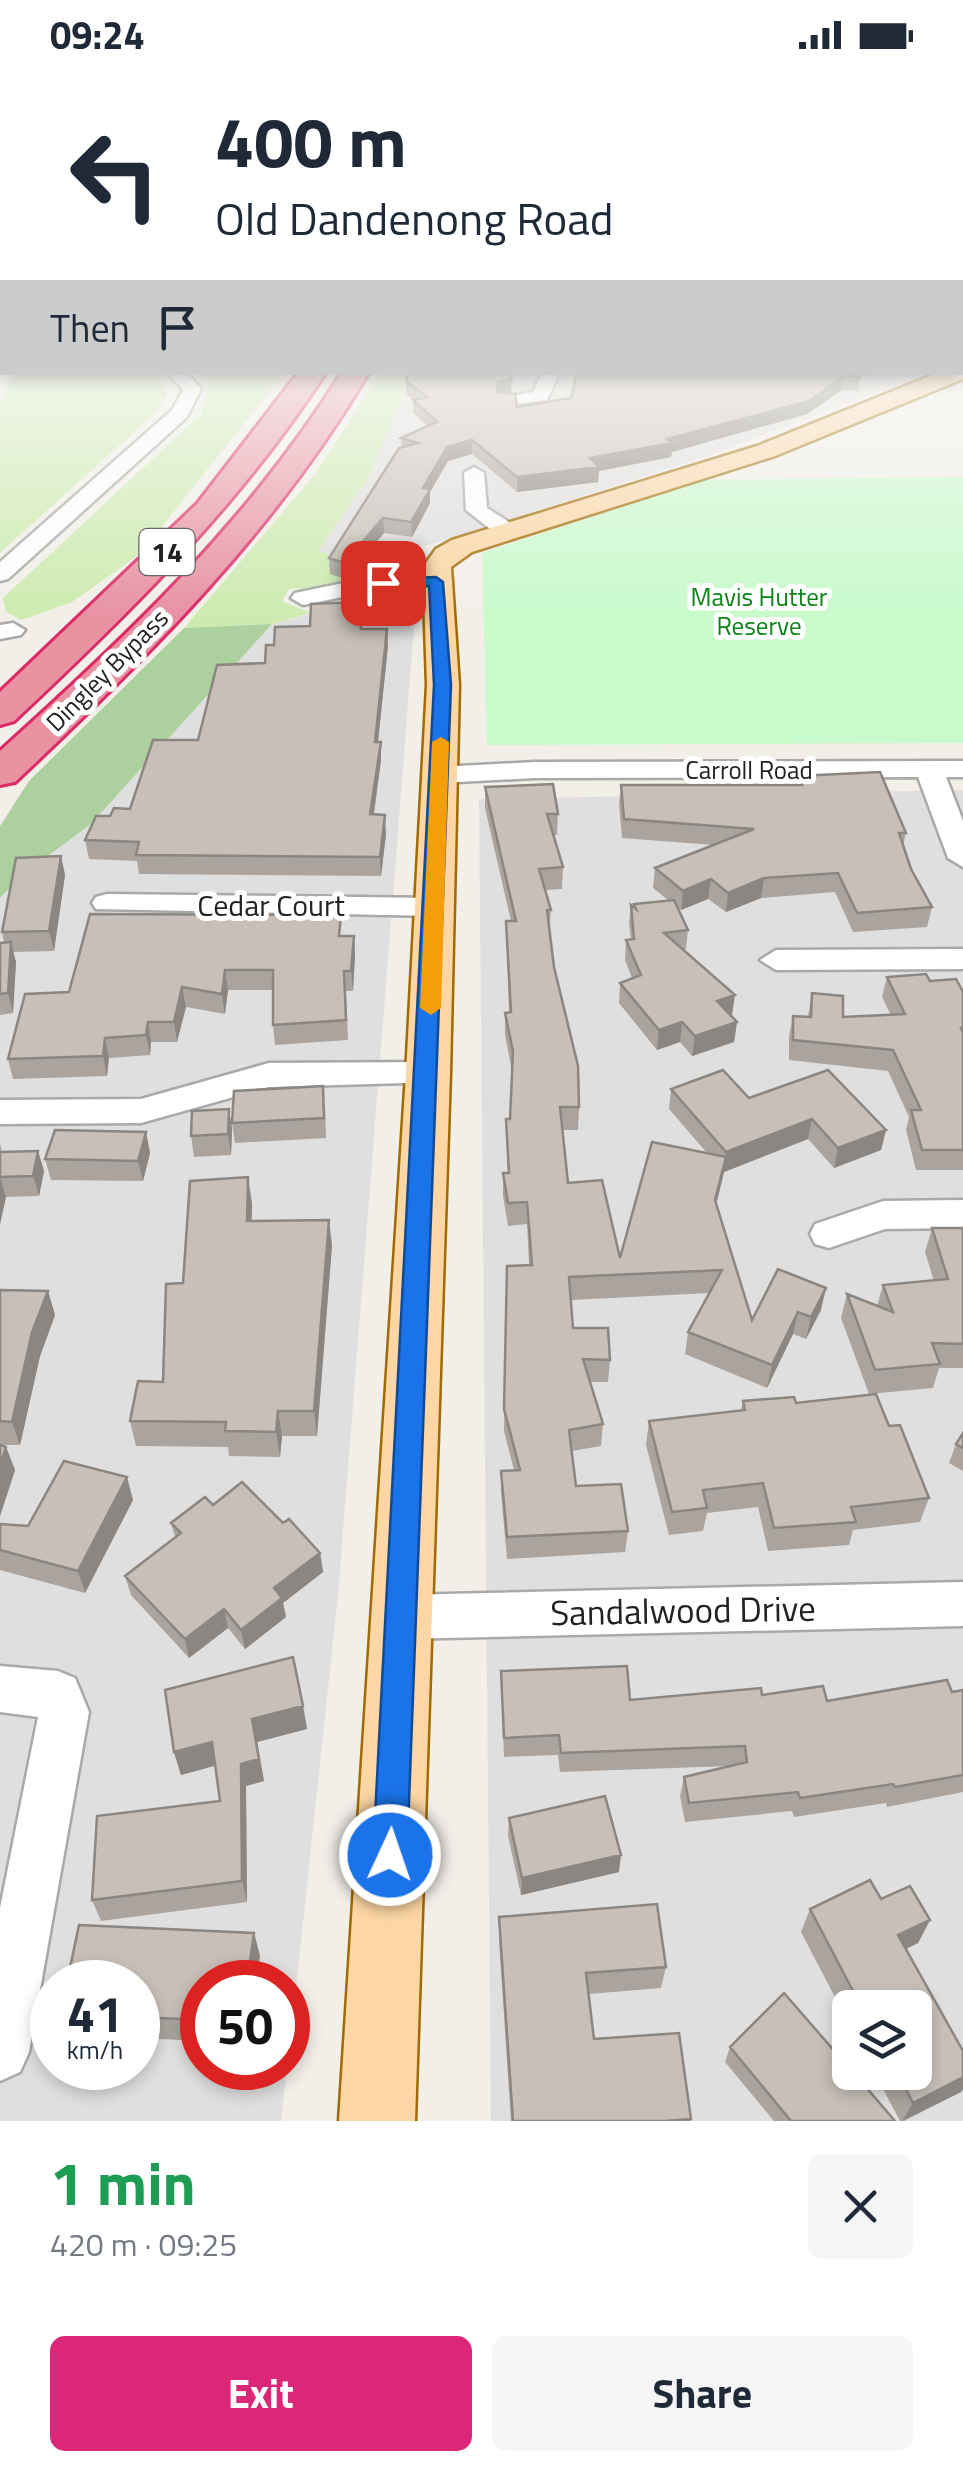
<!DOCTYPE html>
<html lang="en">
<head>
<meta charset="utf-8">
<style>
	body { margin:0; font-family:"Titillium Web",sans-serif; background:#f6f6f7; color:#1f2937; height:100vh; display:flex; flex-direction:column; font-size:38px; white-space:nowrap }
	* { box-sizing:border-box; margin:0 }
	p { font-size:32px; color:#747a83 }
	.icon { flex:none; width:55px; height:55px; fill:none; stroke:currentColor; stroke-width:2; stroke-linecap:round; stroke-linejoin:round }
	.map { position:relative; height:2051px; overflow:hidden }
	.sheet { display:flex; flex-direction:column; background:#fff; flex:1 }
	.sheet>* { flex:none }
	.hud { position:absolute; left:0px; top:0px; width:965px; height:305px; box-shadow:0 5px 15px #0003; background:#fff; color:#1f2937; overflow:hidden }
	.controls { position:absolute; left:832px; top:1920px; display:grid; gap:20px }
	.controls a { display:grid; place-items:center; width:100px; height:100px; border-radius:15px; background:#fff; box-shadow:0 5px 15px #0003; font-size:50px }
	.speed { position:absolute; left:30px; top:1890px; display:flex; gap:20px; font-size:50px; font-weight:700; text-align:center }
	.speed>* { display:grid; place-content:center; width:130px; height:130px; border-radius:50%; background:#fff; box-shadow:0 5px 15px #0003; line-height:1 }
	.speed small { font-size:25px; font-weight:400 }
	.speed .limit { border:15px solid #d22; background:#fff; color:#111 }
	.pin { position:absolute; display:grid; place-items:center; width:85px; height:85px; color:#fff; margin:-42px; border-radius:20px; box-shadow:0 5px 15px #0006 }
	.me { position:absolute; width:110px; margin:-55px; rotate:3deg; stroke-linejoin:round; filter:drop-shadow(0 0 8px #0008) }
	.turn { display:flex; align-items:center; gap:35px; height:210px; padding:0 50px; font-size:45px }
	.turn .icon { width:130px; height:130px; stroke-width:2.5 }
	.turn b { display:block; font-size:70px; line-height:85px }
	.then { display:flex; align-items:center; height:95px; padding:0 50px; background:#0003; gap:20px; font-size:38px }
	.round { display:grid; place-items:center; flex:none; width:105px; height:105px; border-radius:15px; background:#f6f6f7 }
	.summary { display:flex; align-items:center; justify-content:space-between; height:170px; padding:0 50px }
	h1 { font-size:60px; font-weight:700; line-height:75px; color:#1e9e55 }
	.primary-button { display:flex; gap:20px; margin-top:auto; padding:20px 50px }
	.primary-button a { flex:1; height:115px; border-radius:15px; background:#db2777; color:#fff; font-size:40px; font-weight:700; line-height:115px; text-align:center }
	.primary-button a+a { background:#f6f6f7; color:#1f2937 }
	.status { display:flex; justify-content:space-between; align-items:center; height:70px; padding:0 50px; background:#fff; direction:ltr }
	.status svg { height:28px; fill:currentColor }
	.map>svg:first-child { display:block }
	.residential { fill:#e0dfdf; fill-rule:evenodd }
	.grass { fill:#cdebb0 }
	.forest { fill:#add19e }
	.park { fill:#c8facc }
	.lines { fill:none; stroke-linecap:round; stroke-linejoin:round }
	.minor-casing { stroke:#a9a9a9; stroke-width:5 }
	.major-casing { stroke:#a06b00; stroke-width:5 }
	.highway-casing { stroke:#dc2a67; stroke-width:6 }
	.minor { fill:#fff; fill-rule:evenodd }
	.major { fill:#fcd6a4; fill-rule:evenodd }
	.highway { fill:#e892a2; fill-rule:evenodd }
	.wall { fill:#aba49e }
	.shaded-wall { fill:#8b8681 }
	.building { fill:#c7bfb8; stroke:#8b8681; stroke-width:2.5 }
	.route { fill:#1a73e8; stroke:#114b97; stroke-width:2.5 }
	.slow { fill:#f59e0b }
	.labels { text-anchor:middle; stroke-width:10; stroke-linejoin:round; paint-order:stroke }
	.far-park-label { font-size:25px; fill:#0c8416; stroke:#fff }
	.far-street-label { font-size:25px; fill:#222; stroke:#fff }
	.shield { fill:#fff; stroke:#646464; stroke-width:2.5 }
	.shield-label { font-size:28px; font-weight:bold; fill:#222 }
	.street-label { font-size:30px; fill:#222; stroke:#fff }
	.near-street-label { font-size:35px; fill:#222; stroke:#fff }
</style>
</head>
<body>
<div class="status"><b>09:24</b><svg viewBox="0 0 49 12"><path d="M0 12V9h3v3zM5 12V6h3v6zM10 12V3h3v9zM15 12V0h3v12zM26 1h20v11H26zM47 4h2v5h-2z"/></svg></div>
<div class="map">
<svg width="963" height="2051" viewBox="0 0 963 2051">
	<rect width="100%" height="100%" fill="#f2efe9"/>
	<path class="residential" d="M413,303H927L707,386L452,468L359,494L318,481L369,406Z
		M397,522L416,532L338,1525L288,1993V1912H202V1998H287L281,2051H0V828L21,806L91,754L272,554ZM52,1912H138V1998H52Z
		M963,720V2051H491L479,729ZM850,1938H915V2002H850Z"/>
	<path class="grass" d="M17,302L151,303L159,305L167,325L154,344L0,483V330Z
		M198,303H284L140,484L72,532L22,550L6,542L3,528L202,343L209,312Z
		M380,303H413L369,406L318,481L359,495L335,503L350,515L289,519L282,531L311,543L272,554L184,558L316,403Z"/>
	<path class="forest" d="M272,554L91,754L21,806L0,828V756L29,711L184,558Z"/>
	<path class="park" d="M963,407V673L487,675L482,483L705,410Z"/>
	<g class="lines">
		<g class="minor-casing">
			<path id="minor" d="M962,277H963V287H962Z
				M0,280H2V290H0Z
				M167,302H186L201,319L187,347L8,509L0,511V492L172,340L183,320Z
				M542,302H560L547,330L501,336V328L533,322Z
				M474,397L484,403L487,438L515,456V466H499L466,440L464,403Z
				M436,505L444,507V517L377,520L303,535L291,528L295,523L377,506Z
				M13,553L25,560L21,565L0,569V555Z
				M963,691V707H946L963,751V797L948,788L918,707L535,708L439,713L425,705L439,697L535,692Z
				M107,824L434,828L449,837L434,846L96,839L92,833L96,827Z
				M963,879V899L776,900L760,890L776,880Z
				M428,992L440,996L445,1004L440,1012L269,1017L141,1053L0,1054V1030L141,1029L269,993Z
				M963,1130V1158L885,1159L829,1178L815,1174L810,1164L815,1154L883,1131Z
				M963,1512V1556L402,1569L385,1562L378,1547L385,1532L402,1525Z
				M0,1596L58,1601L75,1608L89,1642L29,1982L20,2002L0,2011V1838L38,1647L0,1642Z"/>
		</g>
		<g class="major-casing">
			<path id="major" d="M963,296V309L775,386L472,482L451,497L459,615L450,1004L415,2051H339L406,1004L427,615L423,497L436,479L452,470L757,376L940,302H962Z"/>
		</g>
		<g class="highway-casing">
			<path id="highway" d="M299,302H326C239,436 129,543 14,651L0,655V622L197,434Z
				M342,302H369C275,461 148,587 15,712L0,715V681C128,566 250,450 342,302Z"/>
		</g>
		<use href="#minor" class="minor"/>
		<use href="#major" class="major"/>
		<use href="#highway" class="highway"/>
	</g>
	<path class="wall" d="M577,302H925L860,306L858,321L842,320L807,344L672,382L671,387L599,401L598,412L517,422L472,384L448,391L430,422V433L412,467L384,463L345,509L330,504L329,488L402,377L401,368L427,356L413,343V330L406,324V311L511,322L507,323L517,337L571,328Z
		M361,559H387L388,576L378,672L381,690L374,744L386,764L381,806L139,804L137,791L89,789L85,770L110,746L130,739L198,670L265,593L274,575Z
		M798,706L906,763L903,776L911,799L932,837L927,857L853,862L835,822L761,828L726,842L708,829L681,840L678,838L688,860L686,879L684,880L737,952L734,972L692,986L680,972L657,980L619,933L620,913L632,908L625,890L626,870L631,869L629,854L631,835L634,837V834L668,830L653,818L655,798L713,775L622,768L619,734L621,715H796Z
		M485,717L558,744L557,765H553L563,797L562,819L545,820L551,840L549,862L554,897L579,1037L578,1060H563L568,1113L620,1188L707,1083L669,1039L671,1019L749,1028L886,1060L881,1080L834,1098L808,1069L724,1102L716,1134L752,1250L778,1199L821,1240L806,1269L793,1264L767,1318L685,1284L688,1262L709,1223L571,1230L573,1258L610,1290L608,1312H589L603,1354L601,1376L572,1381L576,1416L628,1461L625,1482L507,1489L501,1422V1401L514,1400L504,1361L507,1196L529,1195L527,1154L508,1156L503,1126V1103H508L506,1049H510L512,1001L505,965V943L509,942L506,851H511L485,738Z
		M61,786L65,805L54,881L13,882L16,892L13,943L0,945V873H4L2,862Z
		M343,866H354L355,885L353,921H346L348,970L275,975L273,955V920H228L225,944L186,937L177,972H151L150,985L109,988L107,1006L13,1009L8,989L69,922Z
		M887,907L930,911L963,922V1100H916L906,1060L909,1047L888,1001L789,990V966L793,946L808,947L812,923L843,947L891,945L882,927Z
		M325,1036L326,1068L235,1073L232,1053Z
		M229,1039L232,1059L231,1085L194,1087L191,1066Z
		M146,1062L150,1083L143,1111L51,1110L45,1089Z
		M0,1074L2,1082L38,1081L44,1101L39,1126L6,1127L0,1154Z
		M252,1133L251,1151L332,1175L317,1366H282L280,1387L229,1386L228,1377L136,1376L130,1351L163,1312L183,1213Z
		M932,1158H963V1298H939L933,1318L869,1324L841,1248L847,1224L877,1236L883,1215L934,1211L925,1182Z
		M0,1220L48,1221L55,1245L40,1286L20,1375H1L6,1377L15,1400L0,1446Z
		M743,1331L796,1333L889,1356L929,1428L920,1452L853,1460L849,1475L768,1481L758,1437L707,1443L703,1461L669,1465L646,1375L649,1351L741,1340Z
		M963,1363V1401L949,1393L956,1374Z
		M133,1430L85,1523L0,1500V1454L28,1456Z
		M213,1435L283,1453L320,1483L323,1502L283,1533L286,1547L245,1579L228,1558L189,1588L131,1525L125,1506L175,1467L171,1453Z
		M501,1601L630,1630L762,1625L827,1631L963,1620V1722L887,1737L886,1733L794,1747L792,1741L685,1752L680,1726L684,1707L730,1696L560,1702L558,1685L504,1687Z
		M303,1636L307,1659L257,1672L264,1711L246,1716L247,1832L101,1851L92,1830L220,1731L215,1695L181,1705L174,1682Z
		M509,1748L619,1802L521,1825L508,1766Z
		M881,1829L930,1850L918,1873L906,1879L963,1981V2019L961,2022L904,2051H900L874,2002H915V1938H850V1956L801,1862L810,1839Z
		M499,1847L666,1897L661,1918L589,1924L594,1969L691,2049L690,2051H511L499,1870Z
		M254,1863L260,1886L202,1912V1971L138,1968V1912Z
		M730,1977L895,2051H774L725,1992Z"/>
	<path class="shaded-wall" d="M844,306L842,320L807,344L672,382L671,387L599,401L598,412L517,422V407L667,369Z
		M512,309L511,322L498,326V312Z
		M472,370V384L448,391L430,422V433L412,467L411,452L423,418L447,377Z
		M383,448L384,463L345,509L344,493Z
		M387,559L388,576L376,690L375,672Z
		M381,672V690L371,763L370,744Z
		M385,745L386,764L381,806L380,787Z
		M61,786L65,805L54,881L49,861Z
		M764,808L761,828L726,842L728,823Z
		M711,809L708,829L681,840L683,821Z
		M354,866L355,885L353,921L351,901Z
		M11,872L16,892L13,943L8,923Z
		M225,900L228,920L225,944L222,924Z
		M182,917L186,937L177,972L174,952Z
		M735,925L732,945L714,951L717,931Z
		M148,952L151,972L150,985L146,965Z
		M682,952L680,972L657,980L659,960Z
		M737,952L734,972L692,986L695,966Z
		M105,968L109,988L107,1006L103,986Z
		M229,1039L232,1059L231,1085L228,1064Z
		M812,1049L808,1069L724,1102L712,1152L726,1082Z
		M886,1060L881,1080L834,1098L838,1078Z
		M146,1062L150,1083L143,1111L138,1091Z
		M38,1081L44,1101L39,1126L33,1106Z
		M0,1107L6,1127L0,1154Z
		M248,1107L252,1133L251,1177L247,1151Z
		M329,1150L332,1175L317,1366L314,1341Z
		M826,1218L821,1240L806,1269L811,1247Z
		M48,1221L55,1245L40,1286L20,1375L12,1352L32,1262Z
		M798,1242L793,1264L767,1318L772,1295Z
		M278,1341L282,1366L280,1387L276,1362Z
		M6,1377L15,1400L0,1446V1396Z
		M127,1407L133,1430L85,1523L78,1501Z
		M320,1483L323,1502L283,1533L286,1547L245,1579L241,1560L274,1518Z
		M224,1539L228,1558L189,1588L185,1569Z
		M303,1636L307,1659L257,1672L264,1711L246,1716L247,1832L242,1811L241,1694L252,1649Z
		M212,1672L218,1695L181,1705L174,1682Z
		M621,1785L619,1802L521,1825L522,1808Z
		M930,1850L918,1873L887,1888L898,1865Z
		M254,1863L260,1886L256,1912H247Z
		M963,2007V2019L961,2022L902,2051L913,2033Z"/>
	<path class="building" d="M409,302H510L512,309L498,312L497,322L515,324L517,337L571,328L577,302H859L860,307L844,306L809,331L667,369L672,373L590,388L599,397L517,407L472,370L447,377L423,418L430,419L411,452L383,448L344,493L329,488L399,378L418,373L401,368L437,352L413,330L427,327L406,311Z
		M360,532L361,559H387L375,672H381L370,744L385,745L380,787L136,785L139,772L85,770L96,746H110L114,738L130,739L153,670H198L217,595L265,593L266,575H274L275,557L310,556L311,534Z
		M880,702L906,763H899L911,799L932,837L857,843L838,803L764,808L728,823L711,809L683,821L655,798L754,759L624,749L621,715H802L798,706Z
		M553,714L558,744H547L563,797L539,799L551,840H547L554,897L578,996L579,1037H560L568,1113L602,1110L620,1188L652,1072L726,1087L715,1130L752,1250L778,1199L826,1218L811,1247L798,1242L772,1295L688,1262L722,1200L569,1207L573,1258H608L610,1290L583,1289L603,1354L569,1360L576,1416L621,1414L628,1461L507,1467L501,1401L520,1400L504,1339L507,1196L532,1195L527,1132L508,1133L503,1103H509L506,1049H510L513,981L505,943L511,942L506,851H516L485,717Z
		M61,786L49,861L2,862L16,788Z
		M674,830L688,860L664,863L735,925L717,931L737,952L695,966L682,952L659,960L620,913L641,905L626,870L634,869L631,835L636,839L634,834Z
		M90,844L341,845L339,866H354L351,901H344L346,950L273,955V900H225L222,924L182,917L174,952H148L146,965L105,968L103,986L8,989L25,924L69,922Z
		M11,872L8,923L0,924V873Z
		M926,904L930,911L956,909L963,922V958H961L963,963V1080H922L911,1040H921L893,980L793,970V946L811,947L812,923L843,926V947L905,944L887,907Z
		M723,1000L749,1028L828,1000L886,1060L838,1078L812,1049L726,1082L671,1019Z
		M323,1016L324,1048L232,1053L234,1021Z
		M229,1039L228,1064L191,1066L192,1041Z
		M55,1060L146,1062L138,1091L45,1089Z
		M38,1081L33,1106L0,1107V1108V1082Z
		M248,1107L247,1151L329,1150L314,1341H278L276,1362L225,1361L226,1352L130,1351L138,1311L163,1312L166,1214L183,1213L190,1111Z
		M932,1158H963V1274L932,1273L940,1294L875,1300L847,1224L893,1242L883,1215L948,1209Z
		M0,1220L48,1221L32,1262L12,1352L0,1351Z
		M876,1324L889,1356L900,1355L929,1428L851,1437L856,1452L774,1458L763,1413L703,1420L707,1438L672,1442L649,1351L745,1340L743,1331L794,1327L796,1333Z
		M963,1363V1378L956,1374Z
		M0,1375L6,1377L0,1396Z
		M64,1391L127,1407L78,1501L0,1480V1454L28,1456Z
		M242,1412L283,1453L289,1449L320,1483L274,1518L282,1528L241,1560L224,1539L185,1569L125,1506L181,1463L171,1453L205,1427L213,1435Z
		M293,1587L303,1636L252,1649L259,1689L241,1694L242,1811L92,1830L97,1746L220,1731L212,1672L174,1682L165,1620Z
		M627,1596L630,1630L761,1618L762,1625L823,1616L827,1631L947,1610L952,1622L963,1620V1705L895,1717L893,1714L800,1728L798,1722L689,1733L684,1707L747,1692L745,1676L561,1683L559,1665L504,1668L501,1601Z
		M605,1726L621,1785L522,1808L509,1748Z
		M870,1810L881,1829L910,1816L930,1850L898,1865L963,1981V2007L913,2033L897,2002H915V1938H862L810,1839Z
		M657,1834L666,1897L586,1903L594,1969L679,1963L691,2049L664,2051H513L499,1847Z
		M79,1855L254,1863L247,1912H202V1950L138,1947V1912H67Z
		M784,1923L850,1999V2002H853L895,2051H791L730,1977Z"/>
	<linearGradient id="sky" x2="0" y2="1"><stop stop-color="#8fc0e4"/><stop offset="0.47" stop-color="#f9f8f5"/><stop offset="1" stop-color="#f9f8f5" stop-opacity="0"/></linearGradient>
	<rect width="963" height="546" fill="url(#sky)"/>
	<path class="route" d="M436,507L443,512L451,615L407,1785L402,1797L390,1802L378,1797L373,1785L434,615L429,516L383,518L376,513L383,509Z"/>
	<path class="slow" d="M441,667L449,672L441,938L431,945L420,938L432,672Z"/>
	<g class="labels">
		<g class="far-park-label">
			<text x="759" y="536">Mavis Hutter<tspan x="759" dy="29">Reserve</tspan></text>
		</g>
		<g class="far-street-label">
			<text transform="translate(107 600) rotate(-45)" y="9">Dingley Bypass</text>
			<text x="749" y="709">Carroll Road</text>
		</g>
		<rect class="shield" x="139.5" y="459" width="55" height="46" rx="8"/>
		<g class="shield-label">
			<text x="167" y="492">14</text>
		</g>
		<g class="street-label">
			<text x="271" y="846">Cedar Court</text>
		</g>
		<g class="near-street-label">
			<text transform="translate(683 1541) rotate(-1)" y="12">Sandalwood Drive</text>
		</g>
	</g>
</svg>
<div class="controls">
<a><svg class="icon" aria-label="layers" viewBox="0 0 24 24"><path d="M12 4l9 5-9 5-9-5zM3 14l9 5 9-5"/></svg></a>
</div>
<div class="speed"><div>41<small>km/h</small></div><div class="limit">50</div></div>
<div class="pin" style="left:383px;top:513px;background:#d93025"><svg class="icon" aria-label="arrive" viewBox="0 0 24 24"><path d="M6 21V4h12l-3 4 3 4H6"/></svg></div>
<svg class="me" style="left:390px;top:1785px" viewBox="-20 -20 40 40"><circle r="17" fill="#1a73e8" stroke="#fff" stroke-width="3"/><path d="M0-11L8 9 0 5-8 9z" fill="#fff"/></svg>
<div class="hud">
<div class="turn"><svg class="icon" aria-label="left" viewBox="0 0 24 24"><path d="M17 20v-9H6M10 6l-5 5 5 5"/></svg><div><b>400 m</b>Old Dandenong Road</div></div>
<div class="then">Then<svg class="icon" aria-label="arrive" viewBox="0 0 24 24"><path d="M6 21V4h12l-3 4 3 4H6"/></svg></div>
</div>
</div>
<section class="sheet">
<div class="summary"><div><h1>1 min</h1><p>420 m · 09:25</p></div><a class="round"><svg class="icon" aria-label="close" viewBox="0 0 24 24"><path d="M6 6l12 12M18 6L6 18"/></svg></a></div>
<div class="primary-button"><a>Exit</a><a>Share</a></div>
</section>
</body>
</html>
